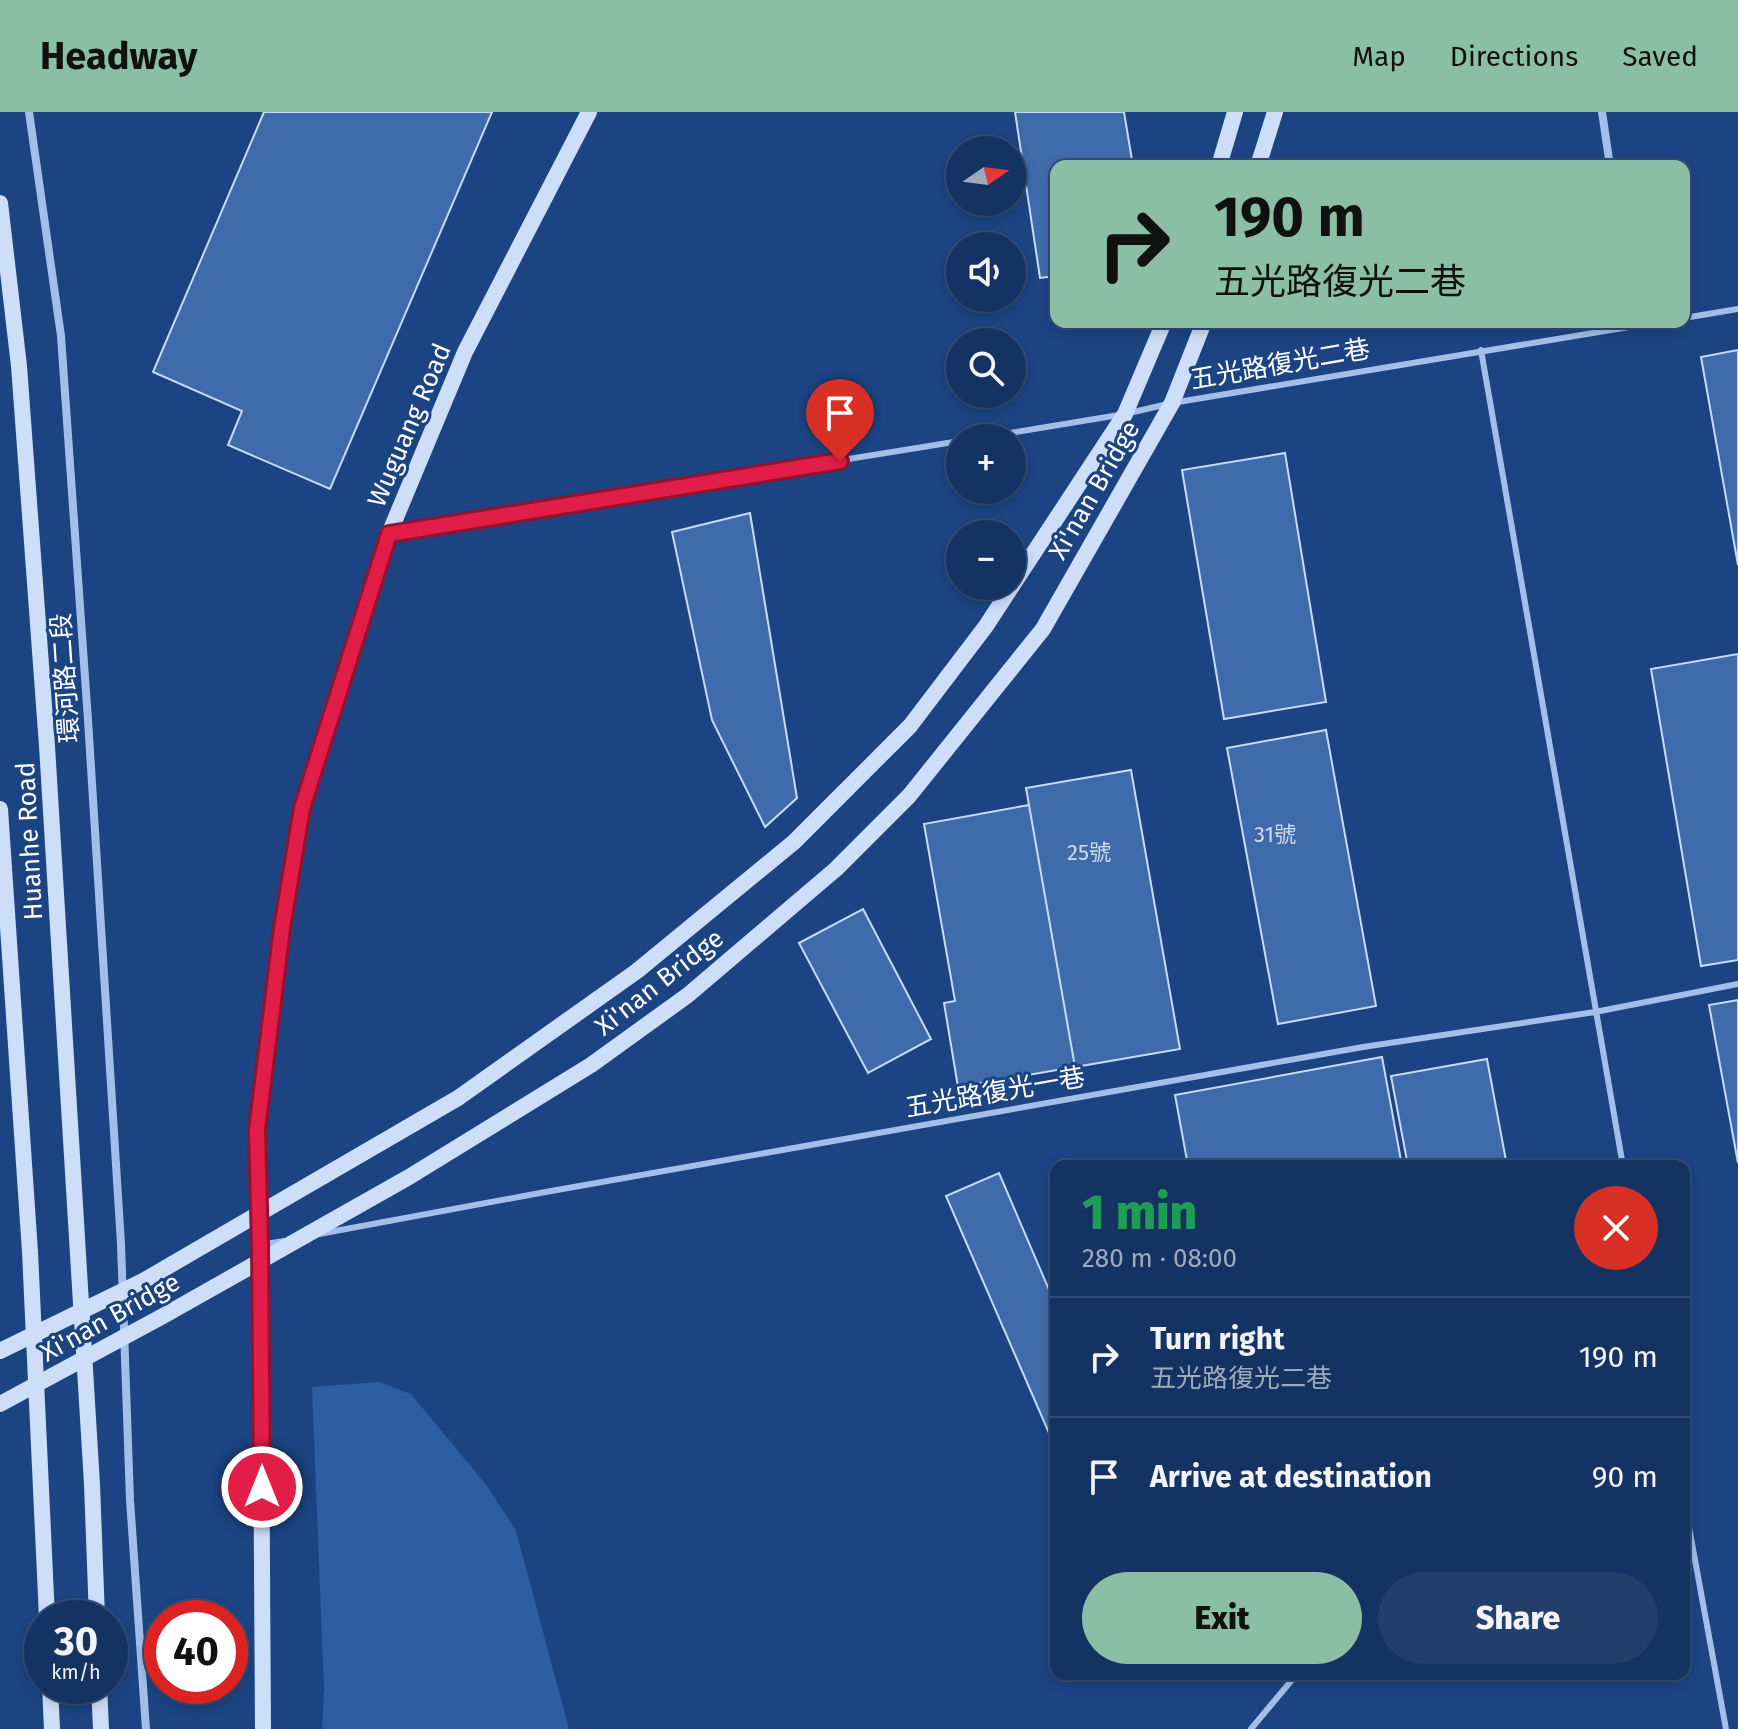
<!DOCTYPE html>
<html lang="en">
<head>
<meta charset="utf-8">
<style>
	body { margin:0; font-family:"Fira Sans","Noto Sans TC",sans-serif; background:#223f6b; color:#f1f3f6; height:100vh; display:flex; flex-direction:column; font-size:30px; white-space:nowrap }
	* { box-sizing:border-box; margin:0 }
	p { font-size:26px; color:#9daabe }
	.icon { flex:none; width:44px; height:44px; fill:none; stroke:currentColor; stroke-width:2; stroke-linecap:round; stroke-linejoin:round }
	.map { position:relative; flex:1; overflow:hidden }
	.side { position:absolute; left:1050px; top:1048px; width:640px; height:520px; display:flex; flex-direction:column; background:#153362; border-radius:16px; box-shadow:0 4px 12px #0003,0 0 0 2px #344e77 }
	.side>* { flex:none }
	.banner { position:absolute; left:1050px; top:48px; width:640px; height:168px; border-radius:16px; box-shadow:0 4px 12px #0003,0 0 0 2px #344e77; background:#8abfa5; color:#111; overflow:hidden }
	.needle { width:52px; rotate:76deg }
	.controls { position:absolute; left:946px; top:24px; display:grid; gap:16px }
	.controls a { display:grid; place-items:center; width:80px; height:80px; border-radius:50%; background:#153362; box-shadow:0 4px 12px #0003,0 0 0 2px #344e77; font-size:40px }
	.speed { position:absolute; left:24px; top:1488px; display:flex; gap:16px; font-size:40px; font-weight:700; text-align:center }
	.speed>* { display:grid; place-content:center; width:104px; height:104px; border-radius:50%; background:#153362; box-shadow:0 4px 12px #0003,0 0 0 2px #344e77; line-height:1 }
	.speed small { font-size:20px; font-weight:400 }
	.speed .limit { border:12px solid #d22; background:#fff; color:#111 }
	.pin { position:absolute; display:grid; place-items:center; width:68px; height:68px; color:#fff; margin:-82px -34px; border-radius:50% 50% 50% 0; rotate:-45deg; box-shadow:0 0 8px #0007 }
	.pin .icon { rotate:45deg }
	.me { position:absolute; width:88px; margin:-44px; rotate:0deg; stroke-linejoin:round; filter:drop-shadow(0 0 6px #0008) }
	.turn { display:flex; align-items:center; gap:28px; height:168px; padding:0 32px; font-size:36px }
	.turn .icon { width:104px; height:104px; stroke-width:2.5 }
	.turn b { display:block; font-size:56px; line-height:68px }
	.round { display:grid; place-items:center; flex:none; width:84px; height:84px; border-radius:42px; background:#223f6b }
	.head { display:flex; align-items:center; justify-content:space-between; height:136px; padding:0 32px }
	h1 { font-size:48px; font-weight:800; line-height:60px; color:#1e9e55 }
	.action { display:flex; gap:16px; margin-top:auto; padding:16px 32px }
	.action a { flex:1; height:92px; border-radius:48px; background:#8abfa5; color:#111; font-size:32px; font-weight:800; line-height:92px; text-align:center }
	.action a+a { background:#223f6b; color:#f1f3f6 }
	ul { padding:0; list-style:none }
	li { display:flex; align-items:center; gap:24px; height:120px; padding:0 32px; border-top:2px solid #344e77 }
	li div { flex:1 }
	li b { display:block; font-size:30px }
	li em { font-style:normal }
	header { display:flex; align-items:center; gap:48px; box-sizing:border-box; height:112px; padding:0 40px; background:#8abfa5; color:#111 }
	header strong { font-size:38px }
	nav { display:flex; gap:44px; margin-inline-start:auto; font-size:28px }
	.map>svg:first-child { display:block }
	.green { fill:#2f5da2 }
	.building { fill:#406baa; stroke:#c6dbf8; stroke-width:2 }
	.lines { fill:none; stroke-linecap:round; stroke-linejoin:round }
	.lane { stroke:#a2bfea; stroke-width:6 }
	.street { stroke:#a2bfea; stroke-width:8 }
	.secondary { stroke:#cddef8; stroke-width:16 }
	.secondary-bridge { stroke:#cddef8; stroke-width:16 }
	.route-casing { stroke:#92132f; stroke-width:20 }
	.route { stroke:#e11d48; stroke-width:14 }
	.labels { text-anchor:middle; stroke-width:6; stroke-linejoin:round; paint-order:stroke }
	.number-label { font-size:22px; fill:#cfdaea }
	.street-label { font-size:26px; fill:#fff; stroke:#1c4483 }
</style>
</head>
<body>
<header>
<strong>Headway</strong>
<nav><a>Map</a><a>Directions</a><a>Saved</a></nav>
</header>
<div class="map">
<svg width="1738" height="1617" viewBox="0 0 1738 1617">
	<rect width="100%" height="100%" fill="#1c4483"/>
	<path class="green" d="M379,1270L411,1282L488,1375L516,1419L569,1617H322L324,1577L312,1275Z"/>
	<path class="building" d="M264,0H492L330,377L228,333L242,299L153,260Z
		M1015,0H1124L1133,54H1056V164L1040,166Z
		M1738,238V453L1701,245Z
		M1285,341L1326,590L1224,607L1182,358Z
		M750,401L797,686L765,715L712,608L672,420Z
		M1738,542V848L1701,854L1651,557Z
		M1326,618L1376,894L1278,912L1227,636Z
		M1131,658L1180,937L1075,955L1026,676Z
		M1029,693L1075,955L958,975L944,891L955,889L924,712Z
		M863,797L931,927L868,961L799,831Z
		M1738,888V1051L1709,893Z
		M1382,945L1402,1054H1188L1175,983Z
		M1487,947L1507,1054H1408L1391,964Z
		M999,1061L1056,1194V1326L1052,1328L946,1084Z"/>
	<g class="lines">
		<path class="lane" d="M1684,206L1738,197
			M1481,238L1623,1054
			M980,326L1125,302L1172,291L1659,210
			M392,421L960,329
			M319,1122L540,1081L1363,935L1595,900L1738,872
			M260,1133L284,1129
			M1684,1388L1726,1617
			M1251,1617L1291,1569"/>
		<path class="street" d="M29,0L61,224L88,608L121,1132L130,1388L146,1617
			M1602,0L1610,54
			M1634,210L1635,214"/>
		<path class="secondary" d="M1219,54L1235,0
			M1258,54L1275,0
			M0,91L19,254L47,634L92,1372L97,1506
			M1172,291L1204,210
			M1012,474L1125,302L1164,210
			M0,697L30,1140L47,1506
			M50,1574L52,1617
			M99,1574L101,1617
			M263,1617L260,1133L257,1018L282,816L302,696L389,422L465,240L589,0"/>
		<path class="secondary-bridge" d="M0,1239L143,1169L458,986L637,859L794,730L910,614L986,514L1012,474
			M0,1292L163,1204L409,1065L591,953L688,883L836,757L909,684L1043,517L1172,291"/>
	</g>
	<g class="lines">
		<g class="route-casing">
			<path id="route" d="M262,1375L260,1133L257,1018L282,816L302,696L389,422L840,349"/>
		</g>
		<use href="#route" class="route"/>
	</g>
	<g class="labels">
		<g class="number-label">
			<text x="1275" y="730">31號</text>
			<text x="1089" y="748">25號</text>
		</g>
		<g class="street-label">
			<text transform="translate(1280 252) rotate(-10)" y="9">五光路復光二巷</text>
			<text transform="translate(409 313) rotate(-67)" y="9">Wuguang Road</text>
			<text transform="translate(1094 378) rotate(-60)" y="9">Xi'nan Bridge</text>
			<text transform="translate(65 566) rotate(-94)" y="9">環河路二段</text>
			<text transform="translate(29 729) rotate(-93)" y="9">Huanhe Road</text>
			<text transform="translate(659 870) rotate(-38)" y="9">Xi'nan Bridge</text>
			<text transform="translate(995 980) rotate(-10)" y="9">五光路復光一巷</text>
			<text transform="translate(110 1205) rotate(-29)" y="9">Xi'nan Bridge</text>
		</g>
	</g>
</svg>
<div class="controls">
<a><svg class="needle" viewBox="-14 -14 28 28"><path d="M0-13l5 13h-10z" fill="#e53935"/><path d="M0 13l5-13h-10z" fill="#9daabe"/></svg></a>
<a><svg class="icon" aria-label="sound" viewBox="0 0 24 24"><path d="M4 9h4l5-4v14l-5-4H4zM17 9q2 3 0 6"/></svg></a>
<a><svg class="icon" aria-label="search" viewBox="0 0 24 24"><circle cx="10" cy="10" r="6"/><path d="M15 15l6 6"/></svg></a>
<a>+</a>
<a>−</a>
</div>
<div class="speed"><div>30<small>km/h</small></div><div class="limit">40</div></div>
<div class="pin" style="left:840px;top:349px;background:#d93025"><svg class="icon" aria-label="arrive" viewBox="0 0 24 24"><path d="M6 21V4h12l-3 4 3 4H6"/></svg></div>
<svg class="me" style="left:262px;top:1375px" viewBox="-20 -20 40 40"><circle r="17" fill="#e11d48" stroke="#fff" stroke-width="3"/><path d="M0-11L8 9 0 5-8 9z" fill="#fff"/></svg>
<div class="banner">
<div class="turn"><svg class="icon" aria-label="right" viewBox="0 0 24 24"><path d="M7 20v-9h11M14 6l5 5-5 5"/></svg><div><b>190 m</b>五光路復光二巷</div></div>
</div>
<section class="side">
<div class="head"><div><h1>1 min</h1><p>280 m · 08:00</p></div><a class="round" style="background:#d93025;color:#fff"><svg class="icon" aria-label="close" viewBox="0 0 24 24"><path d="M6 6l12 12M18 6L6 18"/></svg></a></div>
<ul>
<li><svg class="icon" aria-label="right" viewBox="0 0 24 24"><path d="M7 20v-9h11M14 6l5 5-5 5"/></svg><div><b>Turn right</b><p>五光路復光二巷</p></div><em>190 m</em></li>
<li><svg class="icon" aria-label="arrive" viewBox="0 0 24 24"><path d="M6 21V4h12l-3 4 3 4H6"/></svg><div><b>Arrive at destination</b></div><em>90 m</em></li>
</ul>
<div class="action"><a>Exit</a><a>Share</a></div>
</section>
</div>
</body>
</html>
